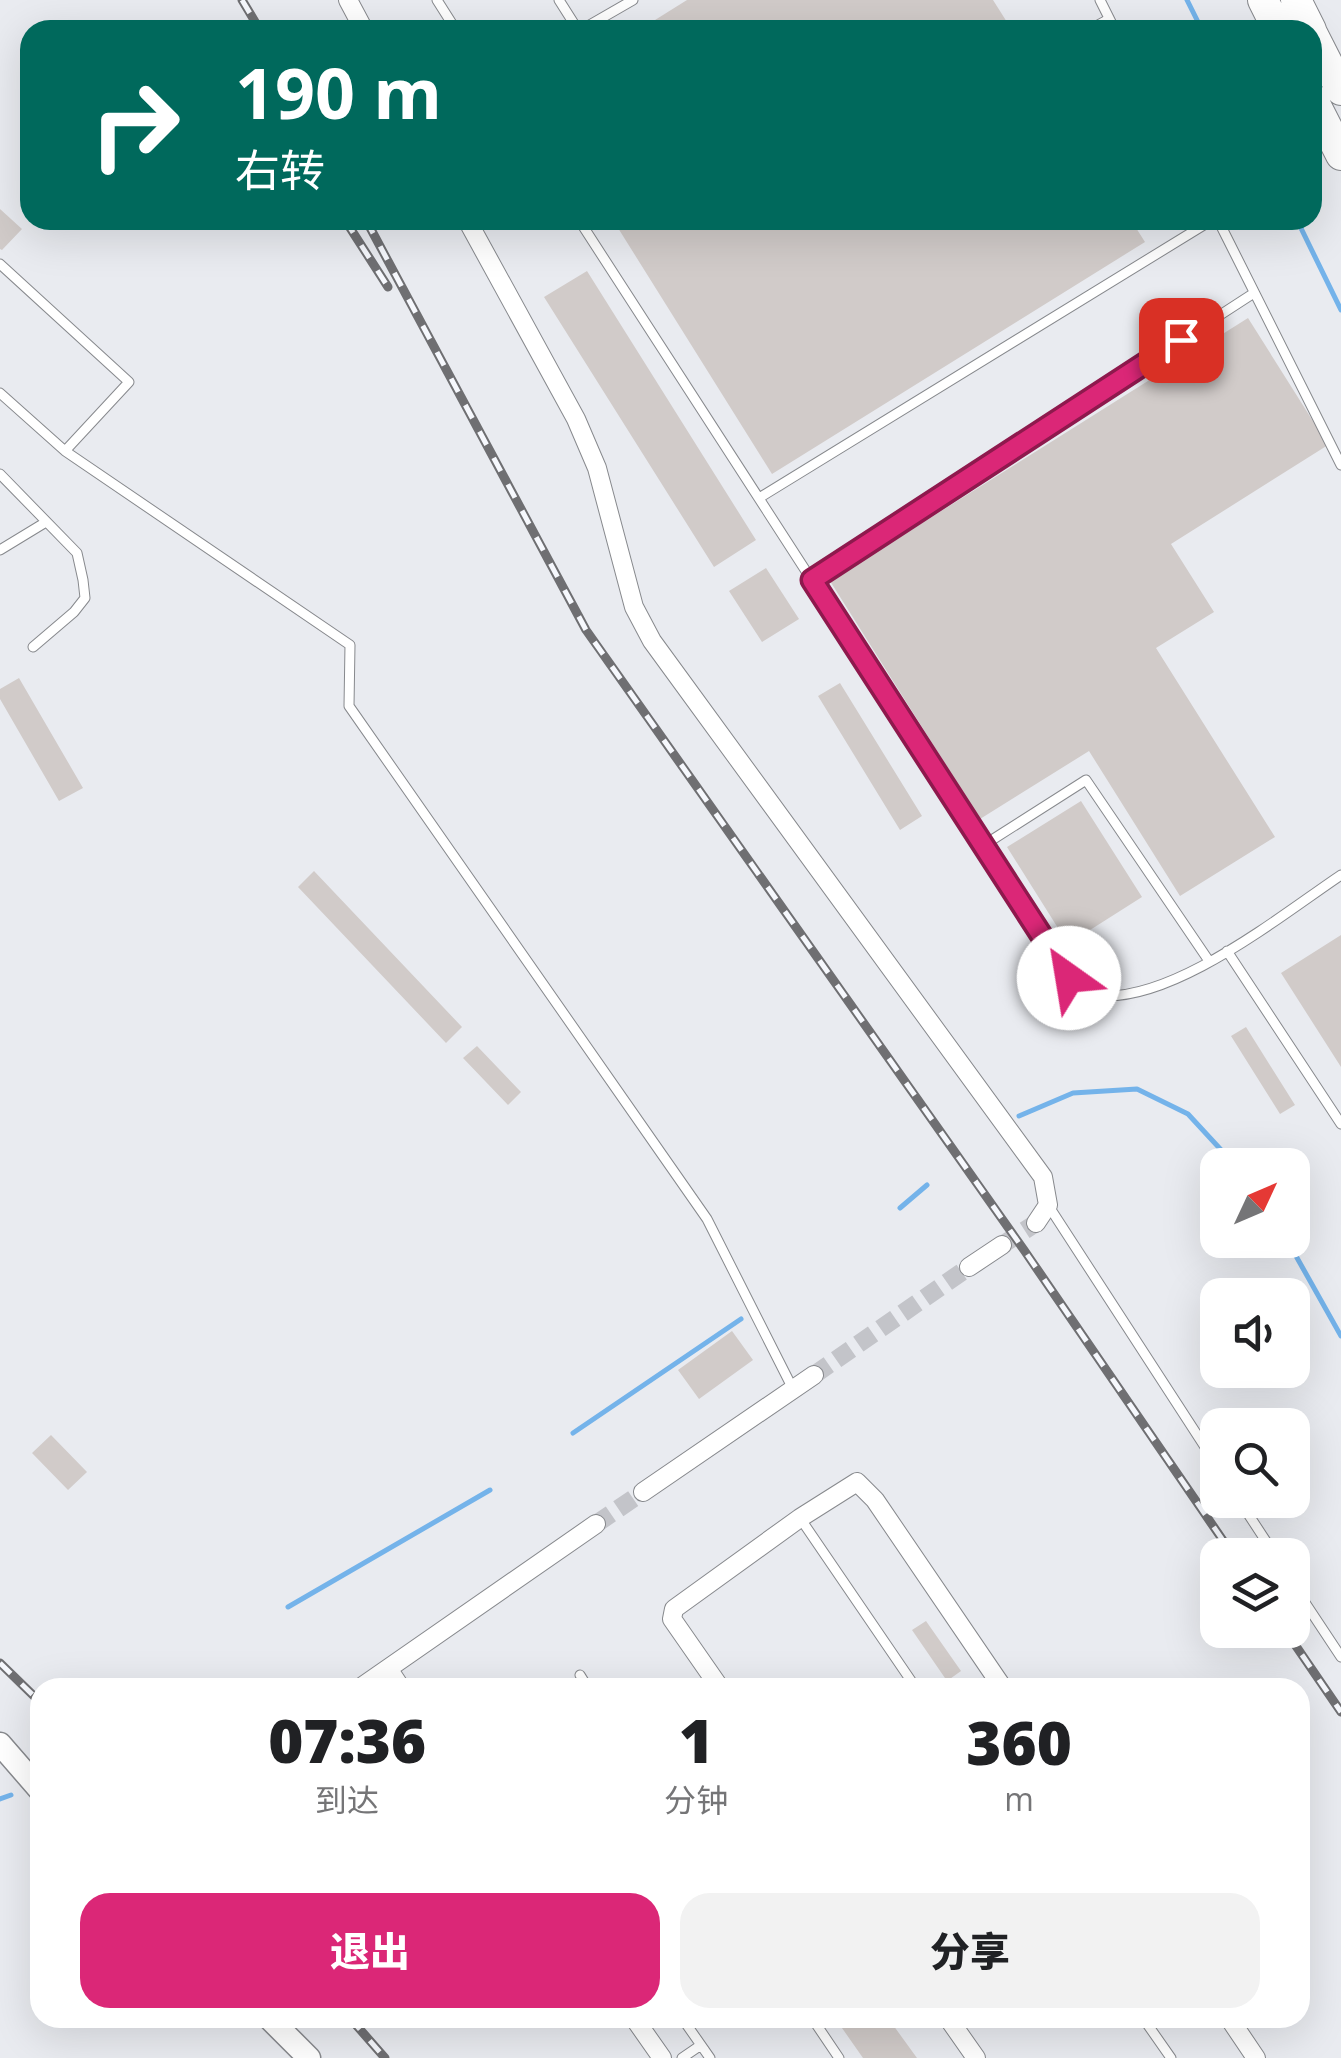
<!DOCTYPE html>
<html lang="zh">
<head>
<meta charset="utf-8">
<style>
	body { margin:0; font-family:"Open Sans","Noto Sans SC",sans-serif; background:#f2f2f2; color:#202124; height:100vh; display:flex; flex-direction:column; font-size:38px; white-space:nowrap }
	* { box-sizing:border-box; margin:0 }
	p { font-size:32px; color:#757577 }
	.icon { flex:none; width:55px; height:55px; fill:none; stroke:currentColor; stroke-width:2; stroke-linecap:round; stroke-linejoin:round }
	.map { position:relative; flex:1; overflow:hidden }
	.panel { position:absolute; left:30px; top:1678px; width:1280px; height:350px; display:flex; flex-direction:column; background:#fff; border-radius:30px; box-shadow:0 10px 40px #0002 }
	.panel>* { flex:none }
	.top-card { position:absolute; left:20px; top:20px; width:1302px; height:210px; border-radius:30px; box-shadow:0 10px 40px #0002; background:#00695c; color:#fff; overflow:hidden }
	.needle { width:65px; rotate:46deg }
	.controls { position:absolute; left:1200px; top:1148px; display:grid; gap:20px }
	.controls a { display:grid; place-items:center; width:110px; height:110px; border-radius:20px; background:#fff; box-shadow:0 10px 40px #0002; font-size:50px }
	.pin { position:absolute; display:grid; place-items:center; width:85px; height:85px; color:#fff; margin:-42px; border-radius:20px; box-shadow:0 5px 15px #0006 }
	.me { position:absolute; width:110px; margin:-55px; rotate:328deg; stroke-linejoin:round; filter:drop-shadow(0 0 8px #0008) }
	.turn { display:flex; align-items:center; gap:35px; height:210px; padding:0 50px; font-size:45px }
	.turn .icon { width:130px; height:130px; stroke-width:2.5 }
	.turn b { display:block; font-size:70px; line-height:85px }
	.eta { display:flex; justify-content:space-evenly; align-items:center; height:170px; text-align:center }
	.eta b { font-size:60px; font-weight:800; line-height:70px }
	.cta { display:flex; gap:20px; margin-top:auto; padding:20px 50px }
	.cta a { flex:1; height:115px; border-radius:30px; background:#db2777; color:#fff; font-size:40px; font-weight:800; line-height:115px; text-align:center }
	.cta a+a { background:#f2f2f2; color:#202124 }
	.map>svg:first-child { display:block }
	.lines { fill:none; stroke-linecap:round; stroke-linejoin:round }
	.stream { stroke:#74b3ea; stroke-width:5 }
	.building { fill:#d1cbc9 }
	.minor-tunnel { stroke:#c3c4c9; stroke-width:18; stroke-dasharray:18 9; stroke-linecap:butt }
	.service-casing { stroke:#87898d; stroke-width:11 }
	.minor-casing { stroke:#87898d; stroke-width:20 }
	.tertiary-casing { stroke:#87898d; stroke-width:25 }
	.trunk-casing { stroke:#87898d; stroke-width:32 }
	.service { stroke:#fff; stroke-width:9 }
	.minor { stroke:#fff; stroke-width:18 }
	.tertiary { stroke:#fff; stroke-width:22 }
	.trunk { stroke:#fff; stroke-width:30 }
	.rail-casing { stroke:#6f6f72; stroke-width:9 }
	.rail { stroke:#f6f8fd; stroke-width:5; stroke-dasharray:15; stroke-linecap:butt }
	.route-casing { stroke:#8e194d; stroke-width:25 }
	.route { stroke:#db2777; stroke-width:18 }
</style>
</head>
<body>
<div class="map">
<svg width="1341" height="2058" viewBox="0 0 1341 2058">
	<rect width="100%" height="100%" fill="#e9ebf0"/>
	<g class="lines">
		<path class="stream" d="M1187,0L1202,30
			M1297,220L1341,310
			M1019,1116L1073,1093L1137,1089L1188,1114L1235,1165
			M900,1208L927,1185
			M1287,1240L1341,1336
			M573,1433L741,1319
			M288,1607L490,1490
			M0,1799L11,1795"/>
	</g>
	<path class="building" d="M687,0H993L1012,30H639Z
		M0,209L22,229L2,250L0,249Z
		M613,220H1131L1145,242L772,474Z
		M587,271L756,540L714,567L544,297Z
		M1248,318L1328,445L1171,544L1214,612L1156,648L1275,837L1180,896L1089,751L980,819L830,581Z
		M766,568L799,619L762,642L729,591Z
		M19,678L83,788L59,801L0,699V689Z
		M840,683L922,816L900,830L818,696Z
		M1081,801L1142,897L1068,944L1007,847Z
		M314,871L462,1027L446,1043L298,887Z
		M1341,935V1067L1281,973Z
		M1246,1027L1295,1105L1280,1114L1231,1036Z
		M477,1046L521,1092L508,1105L463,1058Z
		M732,1331L753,1360L699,1399L678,1370Z
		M51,1435L87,1472L68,1490L32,1453Z
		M926,1621L961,1671L947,1681L912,1630Z
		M835,2018H888L917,2058H863Z"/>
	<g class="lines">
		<path class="minor-tunnel" d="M1002,1245L1036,1223
			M814,1375L969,1267
			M596,1524L643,1492"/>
		<g class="service-casing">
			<path id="service" d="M437,0L456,30
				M559,0L578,30
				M1100,0L1115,30
				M581,30L633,0
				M1089,30L1109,19
				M579,220L1069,978C1076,985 1085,994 1094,995C1169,1006 1280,916 1341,875
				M1218,220L1341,465
				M0,264L129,382L65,451
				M0,393L65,451L350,645L349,706L707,1219L793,1389
				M0,474L77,553L83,580L85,598L74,612L33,647
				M759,498L1212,220
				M0,550L46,522
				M812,580L1254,293
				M984,845L1086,780L1209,961
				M1227,951L1341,1124
				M1048,1205L1218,1467
				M1239,1500L1275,1555
				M800,1518L916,1688
				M1292,1583L1341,1657
				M580,1675L588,1688
				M682,2018L710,2058
				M812,2018L839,2058
				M1143,2018L1171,2058
				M682,2058L701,2045"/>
		</g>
		<g class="minor-casing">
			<path id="minor" d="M348,0L364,30
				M467,220L576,419L597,468L634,607L652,641L1043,1177L1048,1205L1036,1223
				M969,1267L1002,1245
				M643,1492L814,1375
				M389,1670L401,1688
				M360,1688L596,1524
				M720,1688L672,1619L674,1609L800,1518L857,1482L875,1500L1003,1688
				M634,2018L662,2058
				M948,2018L976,2058
				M1229,2018L1256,2058"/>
		</g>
		<g class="tertiary-casing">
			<path id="tertiary" d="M0,1744L40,1790
				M269,2018L309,2058"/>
		</g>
		<g class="trunk-casing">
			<path id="trunk" d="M1263,0L1278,30
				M1296,0L1311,30
				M1312,33L1341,90
				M1312,98L1341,155"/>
		</g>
		<use href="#service" class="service"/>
		<use href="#minor" class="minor"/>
		<use href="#tertiary" class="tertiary"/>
		<use href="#trunk" class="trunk"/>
		<g class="rail-casing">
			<path id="rail" d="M242,0L260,30
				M345,220L388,287
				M366,220L586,630L1024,1250L1233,1555
				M1285,1630L1341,1712
				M0,1663L40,1702
				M350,2018L385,2058"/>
		</g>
		<use href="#rail" class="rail"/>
	</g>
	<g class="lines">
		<g class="route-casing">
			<path id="route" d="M1069,978L812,580L1181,340"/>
		</g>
		<use href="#route" class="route"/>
	</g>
</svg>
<div class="controls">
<a><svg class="needle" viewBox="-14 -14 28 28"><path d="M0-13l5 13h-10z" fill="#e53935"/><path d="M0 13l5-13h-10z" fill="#757577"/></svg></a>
<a><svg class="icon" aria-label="sound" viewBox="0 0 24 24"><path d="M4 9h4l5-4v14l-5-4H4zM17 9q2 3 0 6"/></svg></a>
<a><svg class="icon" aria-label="search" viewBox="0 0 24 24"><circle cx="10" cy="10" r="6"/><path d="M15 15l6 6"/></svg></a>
<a><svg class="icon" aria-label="layers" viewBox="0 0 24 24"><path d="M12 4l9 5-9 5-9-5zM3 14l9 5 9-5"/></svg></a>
</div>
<div class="pin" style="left:1181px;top:340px;background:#d93025"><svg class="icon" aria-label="arrive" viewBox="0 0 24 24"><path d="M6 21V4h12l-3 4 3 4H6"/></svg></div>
<svg class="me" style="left:1069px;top:978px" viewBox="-20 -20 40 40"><circle r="19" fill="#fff"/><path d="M0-13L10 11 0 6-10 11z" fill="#db2777"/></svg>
<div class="top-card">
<div class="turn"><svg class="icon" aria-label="right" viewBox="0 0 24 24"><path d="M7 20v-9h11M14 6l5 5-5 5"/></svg><div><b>190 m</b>右转</div></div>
</div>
<section class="panel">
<div class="eta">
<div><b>07:36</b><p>到达</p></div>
<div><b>1</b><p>分钟</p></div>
<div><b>360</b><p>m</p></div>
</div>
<div class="cta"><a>退出</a><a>分享</a></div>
</section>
</div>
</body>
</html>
